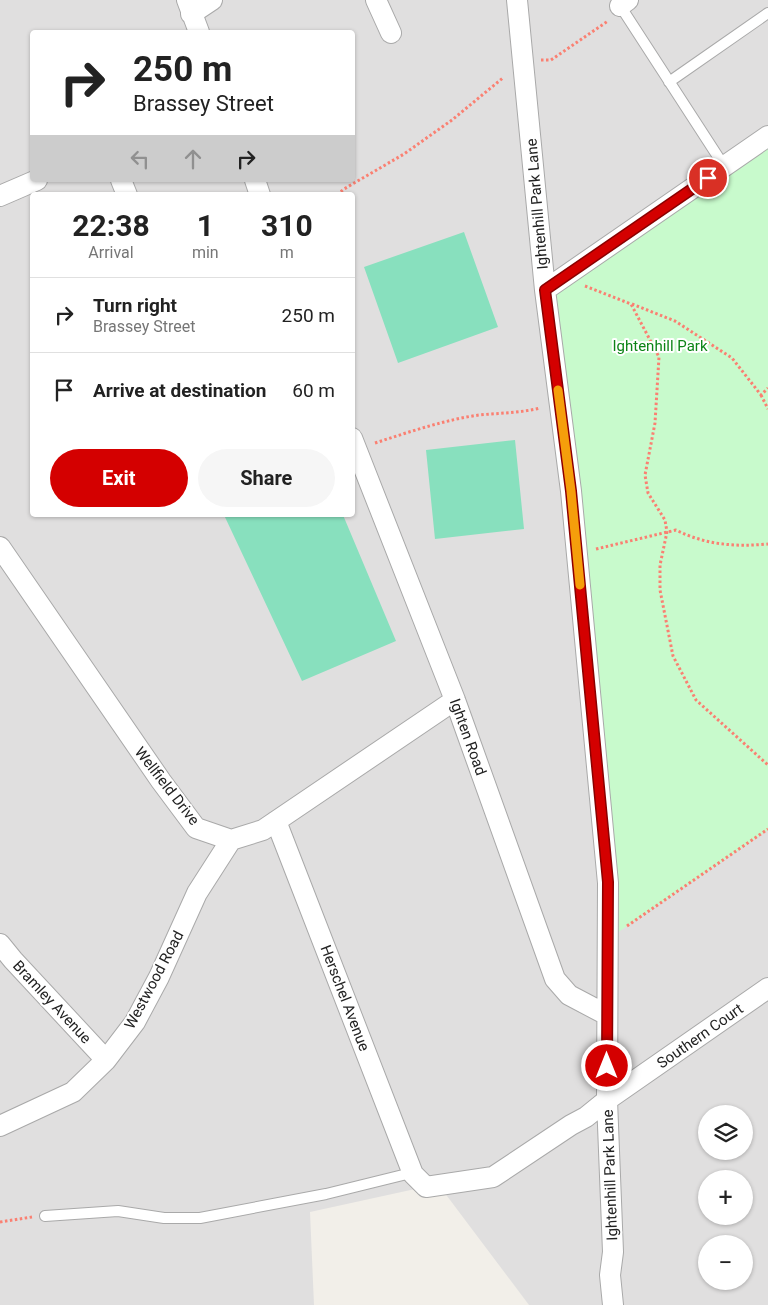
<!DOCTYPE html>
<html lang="en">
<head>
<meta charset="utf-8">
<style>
	body { margin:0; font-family:Roboto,sans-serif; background:#f6f6f6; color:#222; height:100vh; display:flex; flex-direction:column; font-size:19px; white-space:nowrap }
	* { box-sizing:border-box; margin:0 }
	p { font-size:16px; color:#767676 }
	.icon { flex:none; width:28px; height:28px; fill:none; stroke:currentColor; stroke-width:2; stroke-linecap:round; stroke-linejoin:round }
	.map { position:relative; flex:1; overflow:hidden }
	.side { position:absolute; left:30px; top:192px; width:325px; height:325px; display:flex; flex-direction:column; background:#fff; border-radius:5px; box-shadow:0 1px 4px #0004 }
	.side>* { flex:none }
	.top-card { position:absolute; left:30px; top:30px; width:325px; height:152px; border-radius:5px; box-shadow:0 1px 4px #0004; background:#fff; color:#222; overflow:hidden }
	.tools { position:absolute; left:698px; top:1105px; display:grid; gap:10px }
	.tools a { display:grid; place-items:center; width:55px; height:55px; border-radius:50%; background:#fff; box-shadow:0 1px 4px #0004; font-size:25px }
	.pin { position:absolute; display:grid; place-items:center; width:42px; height:42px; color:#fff; margin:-21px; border:2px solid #fff; border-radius:50%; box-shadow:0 1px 5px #0007 }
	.me { position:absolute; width:55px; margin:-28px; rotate:0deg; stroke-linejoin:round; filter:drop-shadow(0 0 4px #0008) }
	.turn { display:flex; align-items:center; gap:18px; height:105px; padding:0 20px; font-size:22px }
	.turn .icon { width:65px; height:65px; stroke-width:2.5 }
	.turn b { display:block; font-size:35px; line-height:42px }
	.lanes { display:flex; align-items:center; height:48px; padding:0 20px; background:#0003; justify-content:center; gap:25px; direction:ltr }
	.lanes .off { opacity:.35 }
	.eta { display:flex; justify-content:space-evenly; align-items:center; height:85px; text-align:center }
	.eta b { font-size:30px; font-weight:700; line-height:35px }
	.action { display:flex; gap:10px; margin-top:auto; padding:10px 20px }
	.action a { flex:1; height:58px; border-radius:30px; background:#d40000; color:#fff; font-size:20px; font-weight:700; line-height:58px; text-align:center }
	.action a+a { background:#f6f6f6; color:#222 }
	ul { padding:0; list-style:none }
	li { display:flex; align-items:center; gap:15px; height:75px; padding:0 20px; border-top:1px solid #e0e0e0 }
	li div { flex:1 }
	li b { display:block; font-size:19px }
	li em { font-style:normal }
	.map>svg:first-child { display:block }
	.residential { fill:#e0dfdf; fill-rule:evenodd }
	.park { fill:#c8facc }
	.pitch { fill:#88e0be }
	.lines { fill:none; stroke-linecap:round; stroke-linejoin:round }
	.lane-casing { stroke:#a9a9a9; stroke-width:12 }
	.street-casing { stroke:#a9a9a9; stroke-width:22 }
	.path { stroke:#fa8072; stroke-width:3; stroke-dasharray:2.5 2.5; stroke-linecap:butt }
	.lane { stroke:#fff; stroke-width:10 }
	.street { stroke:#fff; stroke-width:20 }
	.route-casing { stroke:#8a0000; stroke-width:12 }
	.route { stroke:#d40000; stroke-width:9 }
	.slow { stroke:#f59e0b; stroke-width:9 }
	.labels { text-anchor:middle; stroke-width:4; stroke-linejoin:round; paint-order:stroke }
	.street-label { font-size:15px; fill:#222; stroke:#fff }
	.park-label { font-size:15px; fill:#0c8416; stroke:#fff }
</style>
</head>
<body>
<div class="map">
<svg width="768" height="1305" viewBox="0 0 768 1305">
	<rect width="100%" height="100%" fill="#f2efe9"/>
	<path class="residential" d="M0,0H768V1305H529L438,1184L310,1212L314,1305H0ZM32,32H352V180H32ZM32,195H352V515H32ZM706,1114H744V1151H706ZM706,1179H744V1216H706ZM706,1244H744V1281H706Z"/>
	<path class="park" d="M768,136V830L611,937L545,290Z"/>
	<path class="pitch" d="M464,232L498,327L398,363L364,267Z
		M515,440L524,529L435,539L426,450Z
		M224,515H343L396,641L302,681Z"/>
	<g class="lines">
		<g class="lane-casing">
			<path id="lane" d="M619,4L724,166
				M669,82L768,13
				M45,1216L118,1211L164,1218H200L326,1194L407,1174H413"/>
		</g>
		<g class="street-casing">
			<path id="street" d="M187,0L199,32
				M376,0L391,33
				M517,0L545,290L571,491L608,883L607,1100L613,1252L610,1275L613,1305
				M620,6L628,0
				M191,14L212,0
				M121,180L127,195
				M255,180L260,195
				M0,196L37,180
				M545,290L768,136
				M352,438L455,700L555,979L569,995L607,1015
				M0,547L161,781L196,828L231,840L263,830L455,700
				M276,821L413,1174L426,1187L493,1177L571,1125L586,1117L607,1100L768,988
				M0,944L13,960L106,1060
				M0,1126L73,1092L106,1060L135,1022L159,977L197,893L231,840"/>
		</g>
		<path class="path" d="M541,60H551L608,21
			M337,195L344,189L404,154L452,120L504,77
			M585,286L631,304L659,357L655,423L645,475L648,493L665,520L667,532L660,565V590L673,656L696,700L768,765
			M632,304L675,321L732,358L761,395L768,388
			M761,395L768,409
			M375,443C409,432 444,420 479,415C500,413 520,413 540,408
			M596,549L676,530C706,545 735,547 768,544
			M627,926L768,829
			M0,1222L32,1217"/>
		<use href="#lane" class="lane"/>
		<use href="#street" class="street"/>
	</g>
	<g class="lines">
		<g class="route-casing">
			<path id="route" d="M607,1066L608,882L571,491L545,290L708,178"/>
		</g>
		<use href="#route" class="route"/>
		<path class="slow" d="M558,390L571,491L580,585"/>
	</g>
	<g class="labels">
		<g class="street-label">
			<text transform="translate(537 204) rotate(-95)" y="5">Ightenhill Park Lane</text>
			<text transform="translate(468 737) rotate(70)" y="5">Ighten Road</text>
			<text transform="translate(167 786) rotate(52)" y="5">Wellfield Drive</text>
			<text transform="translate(154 980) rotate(-62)" y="5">Westwood Road</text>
			<text transform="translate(345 998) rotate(69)" y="5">Herschel Avenue</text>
			<text transform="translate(52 1002) rotate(47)" y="5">Bramley Avenue</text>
			<text transform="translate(700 1036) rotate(-35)" y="5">Southern Court</text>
			<text transform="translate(610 1175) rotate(-92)" y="5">Ightenhill Park Lane</text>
		</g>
		<g class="park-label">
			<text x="660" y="351">Ightenhill Park</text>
		</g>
	</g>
</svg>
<div class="tools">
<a><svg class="icon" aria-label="layers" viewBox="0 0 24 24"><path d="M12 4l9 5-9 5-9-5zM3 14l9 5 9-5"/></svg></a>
<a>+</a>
<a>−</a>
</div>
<div class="pin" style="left:708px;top:178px;background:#d93025"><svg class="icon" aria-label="arrive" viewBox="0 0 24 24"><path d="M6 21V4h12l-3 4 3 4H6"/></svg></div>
<svg class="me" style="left:607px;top:1066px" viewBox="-20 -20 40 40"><circle r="17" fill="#d40000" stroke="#fff" stroke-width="3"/><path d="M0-11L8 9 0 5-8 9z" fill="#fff"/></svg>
<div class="top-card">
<div class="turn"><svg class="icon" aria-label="right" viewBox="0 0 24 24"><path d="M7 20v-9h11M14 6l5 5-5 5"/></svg><div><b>250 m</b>Brassey Street</div></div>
<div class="lanes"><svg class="icon off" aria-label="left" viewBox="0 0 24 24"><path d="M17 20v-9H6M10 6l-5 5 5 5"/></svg><svg class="icon off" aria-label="ahead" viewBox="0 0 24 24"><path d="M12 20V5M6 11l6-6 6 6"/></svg><svg class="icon" aria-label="right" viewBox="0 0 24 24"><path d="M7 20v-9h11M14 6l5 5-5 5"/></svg></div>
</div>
<section class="side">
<div class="eta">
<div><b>22:38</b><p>Arrival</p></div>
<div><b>1</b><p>min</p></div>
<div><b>310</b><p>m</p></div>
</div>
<ul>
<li><svg class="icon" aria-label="right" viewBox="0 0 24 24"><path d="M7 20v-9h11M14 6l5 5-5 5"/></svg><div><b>Turn right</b><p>Brassey Street</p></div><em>250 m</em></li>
<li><svg class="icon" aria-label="arrive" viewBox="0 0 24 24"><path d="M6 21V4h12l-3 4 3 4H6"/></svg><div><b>Arrive at destination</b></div><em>60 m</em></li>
</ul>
<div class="action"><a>Exit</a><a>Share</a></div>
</section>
</div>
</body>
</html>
